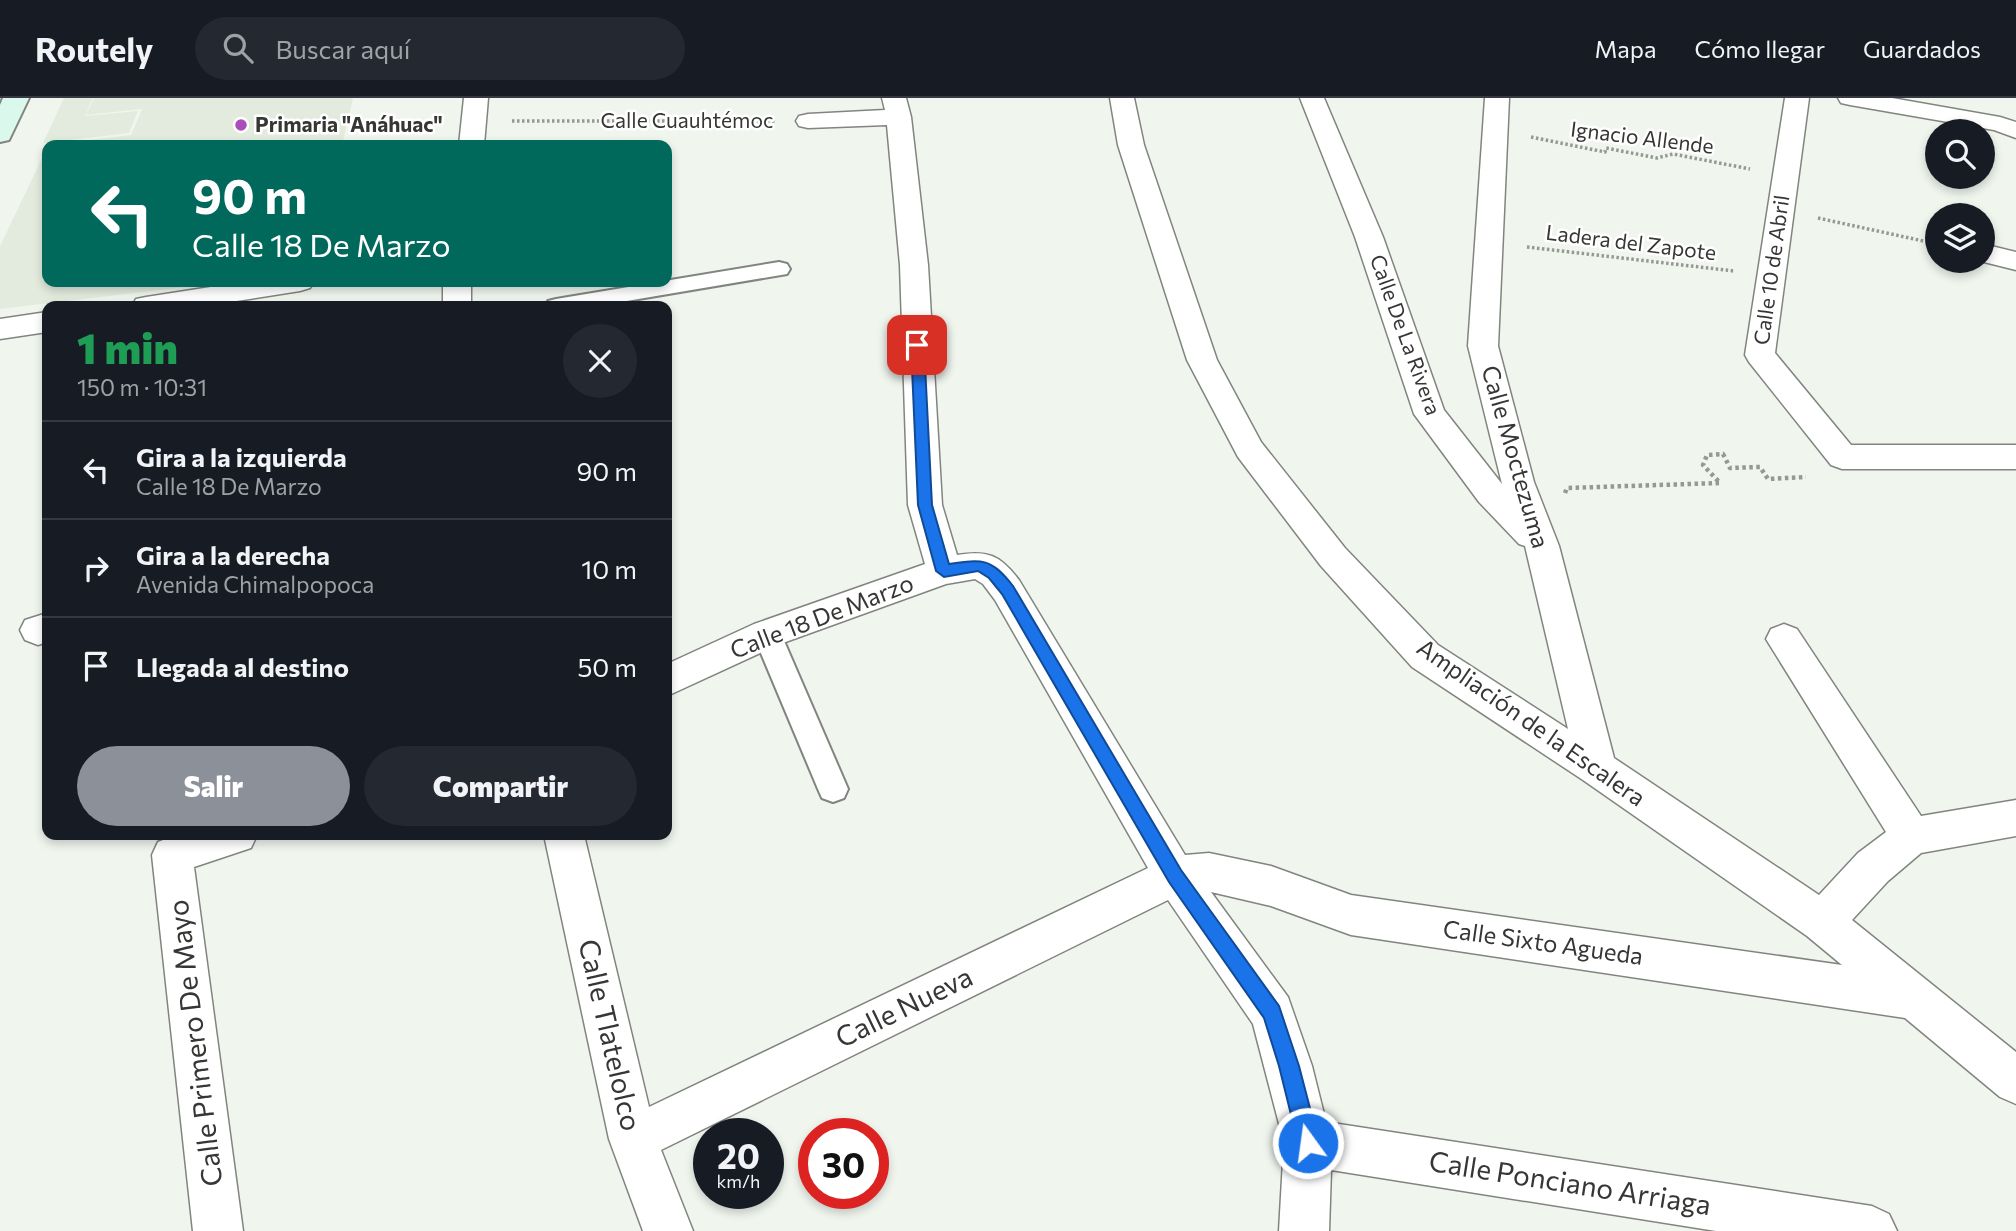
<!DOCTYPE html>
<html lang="es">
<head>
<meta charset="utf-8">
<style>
	body { margin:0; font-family:Commissioner,sans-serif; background:#242831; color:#f1f3f6; height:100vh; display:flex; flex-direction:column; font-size:26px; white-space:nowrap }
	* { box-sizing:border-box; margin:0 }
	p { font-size:23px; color:#9ea1a6 }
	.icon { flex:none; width:38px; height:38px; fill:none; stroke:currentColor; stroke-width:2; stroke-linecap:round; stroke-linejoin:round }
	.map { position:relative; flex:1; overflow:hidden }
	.details { position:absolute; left:42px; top:203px; width:630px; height:539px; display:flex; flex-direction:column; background:#171b24; border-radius:14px; box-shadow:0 4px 10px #0003 }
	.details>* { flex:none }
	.top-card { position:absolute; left:42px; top:42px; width:630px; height:147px; border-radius:14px; box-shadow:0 4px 10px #0003; background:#00695c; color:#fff; overflow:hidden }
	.tools { position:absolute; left:1925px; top:21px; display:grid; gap:14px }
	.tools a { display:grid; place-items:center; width:70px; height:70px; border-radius:50%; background:#171b24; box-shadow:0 4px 10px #0003; font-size:35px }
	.speed { position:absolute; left:693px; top:1020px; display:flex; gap:14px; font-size:35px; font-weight:700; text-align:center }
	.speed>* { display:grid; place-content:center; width:91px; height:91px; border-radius:50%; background:#171b24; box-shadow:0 4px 10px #0003; line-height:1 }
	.speed small { font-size:18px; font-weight:400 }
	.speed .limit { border:10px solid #d22; background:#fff; color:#111 }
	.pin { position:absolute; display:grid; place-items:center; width:60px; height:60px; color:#fff; margin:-30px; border-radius:14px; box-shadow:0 4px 10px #0006 }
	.me { position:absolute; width:77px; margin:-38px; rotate:346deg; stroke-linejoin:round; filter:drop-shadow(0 0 5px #0008) }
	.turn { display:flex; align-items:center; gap:24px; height:147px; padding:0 35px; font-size:32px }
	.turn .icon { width:91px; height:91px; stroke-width:2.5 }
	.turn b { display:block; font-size:49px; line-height:60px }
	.round { display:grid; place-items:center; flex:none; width:74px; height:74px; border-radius:37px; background:#242831 }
	.headline { display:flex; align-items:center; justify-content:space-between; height:119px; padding:0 35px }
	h1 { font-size:42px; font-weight:800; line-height:52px; color:#1e9e55 }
	.primary-button { display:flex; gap:14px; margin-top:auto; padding:14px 35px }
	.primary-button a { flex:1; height:80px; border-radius:42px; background:#8c9099; color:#fff; font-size:28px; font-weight:800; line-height:80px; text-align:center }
	.primary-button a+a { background:#242831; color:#f1f3f6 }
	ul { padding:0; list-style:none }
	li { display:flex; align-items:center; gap:21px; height:98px; padding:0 35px; border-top:2px solid #363941 }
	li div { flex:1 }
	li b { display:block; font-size:26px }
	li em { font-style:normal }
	header { display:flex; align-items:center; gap:42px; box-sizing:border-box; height:98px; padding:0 35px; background:#171b24; border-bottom:2px solid #363941 }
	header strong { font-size:33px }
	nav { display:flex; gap:38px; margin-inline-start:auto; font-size:24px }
	.search { width:490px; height:63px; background:#242831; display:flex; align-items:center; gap:18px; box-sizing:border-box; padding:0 24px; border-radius:38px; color:#9ea1a6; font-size:26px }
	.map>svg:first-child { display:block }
	.built { fill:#e3ebde }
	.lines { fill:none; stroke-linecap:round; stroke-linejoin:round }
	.pedestrian-casing { stroke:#81857f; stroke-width:4 }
	.minor-casing { stroke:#81857f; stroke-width:3 }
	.secondary-casing { stroke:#81857f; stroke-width:4 }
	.path-far1 { stroke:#959893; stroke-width:3.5; stroke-dasharray:2.5 2.5; stroke-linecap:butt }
	.path { stroke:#959893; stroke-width:4.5; stroke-dasharray:3.5 3.5; stroke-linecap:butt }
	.pedestrian { fill:#fff; fill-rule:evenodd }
	.minor { fill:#fff; fill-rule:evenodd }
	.secondary { fill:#dbf8ed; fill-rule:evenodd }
	.route { fill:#1a73e8; stroke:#114b97; stroke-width:2 }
	.poi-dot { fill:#aa4fba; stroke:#fff; stroke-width:2.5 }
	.labels { text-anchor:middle; stroke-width:5; stroke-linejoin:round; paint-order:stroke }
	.far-street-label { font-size:21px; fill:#363734; stroke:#fff }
	.far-poi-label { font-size:21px; font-weight:bold; fill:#363734; stroke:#fff; text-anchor:start }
	.street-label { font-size:24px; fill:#363734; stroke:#fff }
	.near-street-label { font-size:28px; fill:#363734; stroke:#fff }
</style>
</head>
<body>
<header>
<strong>Routely</strong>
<div class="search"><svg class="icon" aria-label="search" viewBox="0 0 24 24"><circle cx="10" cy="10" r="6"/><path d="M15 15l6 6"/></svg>Buscar aquí</div>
<nav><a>Mapa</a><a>Cómo llegar</a><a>Guardados</a></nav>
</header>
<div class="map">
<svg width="2016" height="1133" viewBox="0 0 2016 1133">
	<rect width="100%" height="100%" fill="#f0f5ee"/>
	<path class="built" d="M64,0H93L85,18L138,13L129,35L43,45Z
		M94,0H353L342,47H48L131,37L142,11L86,17Z
		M47,50V184H226L0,211V148Z"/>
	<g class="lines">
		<g class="pedestrian-casing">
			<path id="pedestrian" d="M779,164L787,166L790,171L787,176L597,208H545L548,203L556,201Z
				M767,525L777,528L781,536L848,691L844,700L833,704L822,700L818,691L753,536L757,528Z"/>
		</g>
		<g class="minor-casing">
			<path id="minor" d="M464,0H488L484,47H459Z
				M882,0H906L911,19L928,167L942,407L957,457C988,452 1000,457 1019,482L1185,757L1209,755L1271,768L1351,797L1842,867L1807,838L1583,682L1412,569L1321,468L1238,359L1187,262L1118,47L1110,0H1134L1144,47L1217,262L1261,344L1345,450L1438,547L1568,631L1525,448L1519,446L1479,404L1414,316L1355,139L1300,0H1324L1383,139L1444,312L1502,386L1468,248L1485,0H1509L1498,248L1534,384L1559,448L1614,660L1819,797L1858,755L1886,734L1766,541L1771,531L1784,526L1797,531L1921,718L2016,702V738L1921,755L1888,783L1852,822L2016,954V1006L2000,999L1905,920L1351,837L1271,808L1211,794L1288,899L1312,968L1326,1024L1872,1108L1889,1116L1897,1133H1716L1331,1072L1329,1133H1279L1284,1045L1253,926L1168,802L661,1052L693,1133H643L609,1041L544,737H584L649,1009L1148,770L995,502L983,486L975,481L946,486L780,546L667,598V566L754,526L925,466L908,407L900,167L887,27L808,30L799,28L796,23L799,18L808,16L885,12Z
				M1785,0H1809L1775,255L1851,347H2016V371H1842L1831,367L1749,264L1745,257Z
				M1838,0H1892L2000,19L2016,24V40L1994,32L1850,7L1841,5Z
				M1983,146L2016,154V172L1980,163H1983Z
				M243,184H314L310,190L300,193L204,208H132L136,201L146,199Z
				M443,184H471V208H443Z
				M47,214V234L0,241V221Z
				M47,515V544L38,547L25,542L20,532L25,522Z
				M176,737H257L251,750L194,769L243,1133H193L152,757L158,744Z"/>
		</g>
		<g class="secondary-casing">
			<path id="secondary" d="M3,0H29L9,42L0,44V7Z"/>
		</g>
		<path class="path-far1" d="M512,23H776
			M1531,39L1605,54L1606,50L1657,60L1673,56L1750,71
			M1818,120L1937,146
			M1527,149L1734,173"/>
		<path class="path" d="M1565,395L1567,390L1720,385L1703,367L1707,357L1723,356L1730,370L1760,369L1768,381L1806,379"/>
		<use href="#pedestrian" class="pedestrian"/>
		<use href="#minor" class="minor"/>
		<use href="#secondary" class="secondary"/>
	</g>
	<path class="route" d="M917,243L924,247L932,407L949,466C983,461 991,460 1013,488L1181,772L1279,908L1299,968L1319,1045L1316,1052L1308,1055L1301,1052L1298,1045L1279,968L1264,920L1169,784L1002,496L989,480L978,473L944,479L936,473L918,407L911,247Z"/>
	<circle class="poi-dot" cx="241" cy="27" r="7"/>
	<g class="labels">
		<g class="far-street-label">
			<text x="687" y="30">Calle Cuauhtémoc</text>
			<text transform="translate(1642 40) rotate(7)" y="7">Ignacio Allende</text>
			<text transform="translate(1631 145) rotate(7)" y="7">Ladera del Zapote</text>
			<text transform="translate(1772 172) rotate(-82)" y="7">Calle 10 de Abril</text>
			<text transform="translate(1405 237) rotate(70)" y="7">Calle De La Rivera</text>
		</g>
		<g class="far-poi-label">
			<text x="255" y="34">Primaria "Anáhuac"</text>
		</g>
		<g class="street-label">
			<text transform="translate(1515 359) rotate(74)" y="8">Calle Moctezuma</text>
			<text transform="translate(822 519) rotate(-21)" y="8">Calle 18 De Marzo</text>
			<text transform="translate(1531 625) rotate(35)" y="8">Ampliación de la Escalera</text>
			<text transform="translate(1543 845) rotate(8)" y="8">Calle Sixto Agueda</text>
		</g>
		<g class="near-street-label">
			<text transform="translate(904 909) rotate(-26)" y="10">Calle Nueva</text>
			<text transform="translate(610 937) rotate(77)" y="10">Calle Tlatelolco</text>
			<text transform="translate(195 945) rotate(-97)" y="10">Calle Primero De Mayo</text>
			<text transform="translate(1570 1085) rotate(9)" y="10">Calle Ponciano Arriaga</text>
		</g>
	</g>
</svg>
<div class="tools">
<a><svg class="icon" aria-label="search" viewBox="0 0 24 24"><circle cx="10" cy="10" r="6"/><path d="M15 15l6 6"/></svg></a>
<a><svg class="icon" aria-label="layers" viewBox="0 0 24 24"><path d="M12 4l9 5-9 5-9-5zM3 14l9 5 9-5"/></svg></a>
</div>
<div class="speed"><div>20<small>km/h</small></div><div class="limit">30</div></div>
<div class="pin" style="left:917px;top:247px;background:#d93025"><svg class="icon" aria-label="arrive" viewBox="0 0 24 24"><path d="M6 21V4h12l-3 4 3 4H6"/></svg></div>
<svg class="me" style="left:1308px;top:1045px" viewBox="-20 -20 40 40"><circle r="17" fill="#1a73e8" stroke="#fff" stroke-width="3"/><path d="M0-11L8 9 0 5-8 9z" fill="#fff"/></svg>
<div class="top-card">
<div class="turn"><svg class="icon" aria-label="left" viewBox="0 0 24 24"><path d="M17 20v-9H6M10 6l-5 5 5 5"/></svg><div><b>90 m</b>Calle 18 De Marzo</div></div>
</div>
<section class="details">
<div class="headline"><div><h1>1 min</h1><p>150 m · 10:31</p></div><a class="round"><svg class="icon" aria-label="close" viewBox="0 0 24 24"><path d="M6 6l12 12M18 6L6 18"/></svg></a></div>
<ul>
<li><svg class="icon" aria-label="left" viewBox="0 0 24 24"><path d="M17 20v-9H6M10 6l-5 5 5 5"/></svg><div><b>Gira a la izquierda</b><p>Calle 18 De Marzo</p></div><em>90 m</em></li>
<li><svg class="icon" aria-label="right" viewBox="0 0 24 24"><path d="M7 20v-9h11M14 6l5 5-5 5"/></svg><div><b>Gira a la derecha</b><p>Avenida Chimalpopoca</p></div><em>10 m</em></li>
<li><svg class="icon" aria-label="arrive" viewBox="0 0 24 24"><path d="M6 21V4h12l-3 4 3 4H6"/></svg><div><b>Llegada al destino</b></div><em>50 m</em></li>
</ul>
<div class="primary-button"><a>Salir</a><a>Compartir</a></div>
</section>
</div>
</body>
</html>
